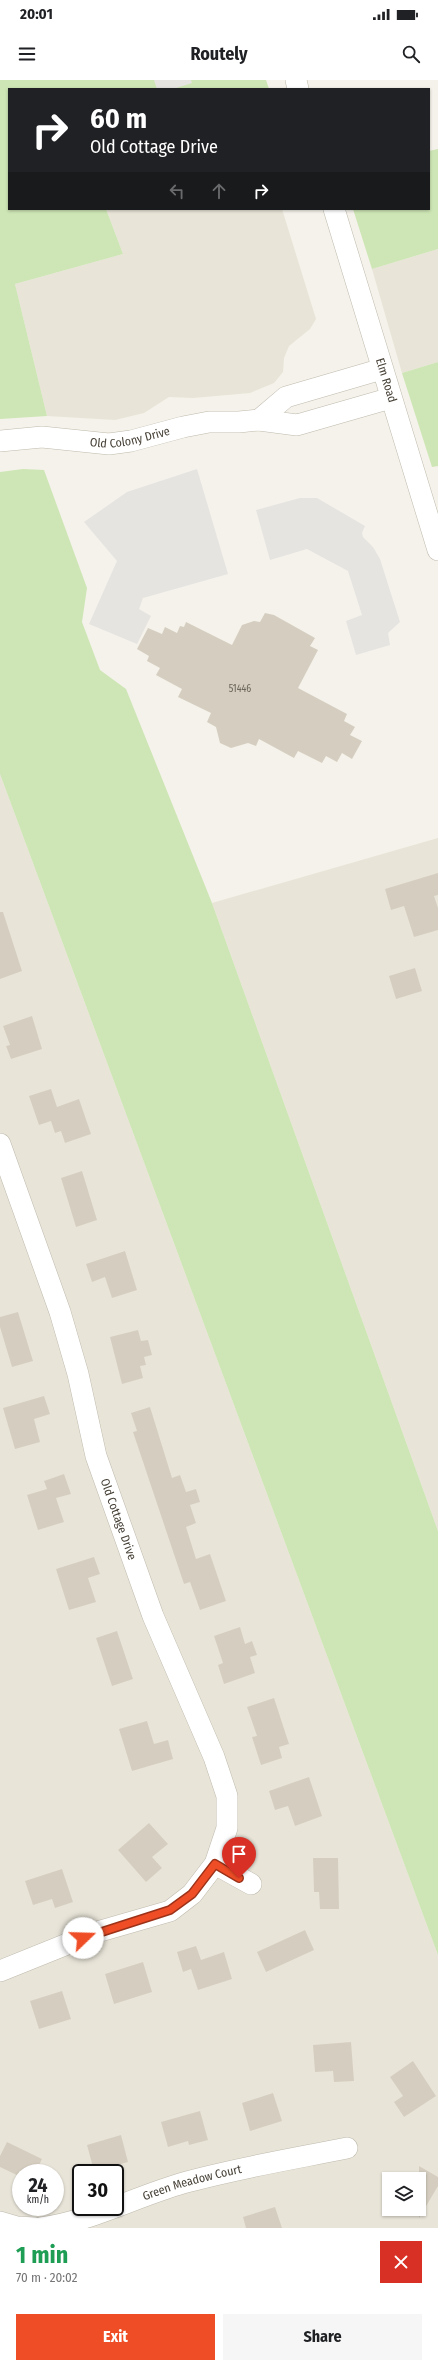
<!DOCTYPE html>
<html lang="en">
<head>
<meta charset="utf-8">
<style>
	body { margin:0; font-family:"Fira Sans Condensed",sans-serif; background:#f6f6f6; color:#202124; height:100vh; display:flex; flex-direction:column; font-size:15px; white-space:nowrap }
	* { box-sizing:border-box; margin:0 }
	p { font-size:13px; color:#757577 }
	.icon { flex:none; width:22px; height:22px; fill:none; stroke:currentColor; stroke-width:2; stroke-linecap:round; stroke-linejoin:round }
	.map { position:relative; height:2148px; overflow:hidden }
	.side { display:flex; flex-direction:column; background:#fff; flex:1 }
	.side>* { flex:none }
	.banner { position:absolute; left:8px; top:8px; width:422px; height:122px; border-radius:0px; box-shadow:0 1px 3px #0004; background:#202124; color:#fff; overflow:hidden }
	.tools { position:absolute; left:382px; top:2092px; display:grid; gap:8px }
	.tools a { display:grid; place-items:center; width:44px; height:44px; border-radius:0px; background:#fff; box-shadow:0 1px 3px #0004; font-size:20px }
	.speed { position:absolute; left:12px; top:2084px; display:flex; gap:8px; font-size:20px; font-weight:700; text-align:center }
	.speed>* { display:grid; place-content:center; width:52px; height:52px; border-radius:50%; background:#fff; box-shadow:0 1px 3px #0004; line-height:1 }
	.speed small { font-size:10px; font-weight:400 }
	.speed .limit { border:2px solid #111; border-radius:6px; background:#fff; color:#111 }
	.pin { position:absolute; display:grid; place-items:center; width:34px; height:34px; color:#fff; margin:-41px -17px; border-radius:50% 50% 50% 0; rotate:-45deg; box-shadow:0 0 4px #0007 }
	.pin .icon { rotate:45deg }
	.me { position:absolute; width:44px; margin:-22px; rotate:69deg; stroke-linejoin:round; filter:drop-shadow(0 0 3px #0008) }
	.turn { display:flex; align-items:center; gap:14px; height:84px; padding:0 16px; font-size:18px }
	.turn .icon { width:52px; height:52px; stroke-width:2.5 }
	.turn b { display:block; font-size:28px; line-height:34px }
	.lanes { display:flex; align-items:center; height:38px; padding:0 16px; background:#0003; justify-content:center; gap:20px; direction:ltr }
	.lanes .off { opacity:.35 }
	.round { display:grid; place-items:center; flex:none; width:42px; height:42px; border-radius:0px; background:#f6f6f6 }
	.headline { display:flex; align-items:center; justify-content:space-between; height:68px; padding:0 16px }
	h1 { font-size:24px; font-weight:700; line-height:30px; color:#1e9e55 }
	.action { display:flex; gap:8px; margin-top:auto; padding:8px 16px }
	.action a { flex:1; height:46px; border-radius:0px; background:#ef4d26; color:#fff; font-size:16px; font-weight:700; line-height:46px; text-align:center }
	.action a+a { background:#f6f6f6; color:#202124 }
	.status { display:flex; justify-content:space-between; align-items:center; height:28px; padding:0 20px; background:#fff; direction:ltr }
	.status svg { height:11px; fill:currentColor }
	header { display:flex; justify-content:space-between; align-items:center; height:52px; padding:0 16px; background:#fff; font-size:18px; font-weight:700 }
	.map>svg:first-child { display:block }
	.residential { fill:#e8e4d8; fill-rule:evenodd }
	.green { fill:#cee6b5 }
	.parking { fill:#e6e4e1 }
	.building { fill:#d5cec0 }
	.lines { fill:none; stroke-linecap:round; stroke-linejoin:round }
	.minor-casing { stroke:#bfbaad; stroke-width:22 }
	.minor { stroke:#fff; stroke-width:21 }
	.route-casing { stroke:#9b3219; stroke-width:10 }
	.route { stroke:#ef4d26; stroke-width:7 }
	.labels { text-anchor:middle; stroke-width:3; stroke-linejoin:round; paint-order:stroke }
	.number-label { font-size:10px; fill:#6b655a }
	.street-label { font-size:12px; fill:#484238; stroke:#fff }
</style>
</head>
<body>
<div class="status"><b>20:01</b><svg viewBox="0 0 49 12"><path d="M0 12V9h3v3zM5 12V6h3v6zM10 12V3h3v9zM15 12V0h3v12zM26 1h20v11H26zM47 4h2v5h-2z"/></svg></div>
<header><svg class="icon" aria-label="menu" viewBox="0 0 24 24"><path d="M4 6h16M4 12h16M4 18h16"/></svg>Routely<svg class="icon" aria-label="search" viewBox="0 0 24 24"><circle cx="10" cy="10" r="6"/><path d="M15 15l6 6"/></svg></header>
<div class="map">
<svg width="438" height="2148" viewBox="0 0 438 2148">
	<rect width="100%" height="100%" fill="#f4f2ea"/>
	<path class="residential" d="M106,129H282L316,239L310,249L289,266L284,278L283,292L274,303L250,313L193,318L169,317L144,333L115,340L47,336L15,204L123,174Z
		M438,169V282L402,293L372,189Z
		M0,694L438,1875V2148H0ZM21,2093H55V2127H21ZM81,2093H115V2127H81ZM389,2099H419V2129H389Z
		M438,758V1451L212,823Z"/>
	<path class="green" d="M0,0H266L269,9H9V129H106L123,174L15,204L47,336L0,339Z
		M438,69V169L372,189L353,129H429V71Z
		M438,282V386L432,387L402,293Z
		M23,389L44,390L87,508L82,542L100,590L126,609L212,823L438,1451V1875L0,694V392Z"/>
	<path class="parking" d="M154,0H191L192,3L173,9H157Z
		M197,389L228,494L143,518L139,529L151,536L137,564L89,544L117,481L84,442L127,412Z
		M300,418H317L365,446L362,453L363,457L373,467L380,479L400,542L388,553L390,565L356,575L346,541L362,535L348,491L307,469L270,480L256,430Z"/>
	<path class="building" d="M265,533L274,535L315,558L310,566L318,570L298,608L347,634L344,641L355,647L350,655L362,661L352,679L342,673L337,682L326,676L322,683L298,671L294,678L259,659L256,666L248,663L231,668L220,663L216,647L207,642L211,633L178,617L182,609L156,595L160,588L147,581L149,576L137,569L148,548L162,554L165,547L177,553L180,546L184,547L186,542L232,565L242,545L254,541L260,542Z
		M438,793V815L434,816L438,828V850L414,857L404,826L391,830L385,809Z
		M0,832H3L22,891L0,899Z
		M415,888L422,911L396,919L389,896Z
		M32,936L42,969L11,979L6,966L10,965L3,946Z
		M51,1009L57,1027L79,1019L91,1054L65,1063L61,1051L55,1053L51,1041L39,1045L29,1016Z
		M82,1091L97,1140L76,1147L61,1098Z
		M125,1171L137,1210L112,1218L105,1197L92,1202L86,1184Z
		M18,1232L33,1281L12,1287L0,1247V1237Z
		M138,1250L141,1261L148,1260L152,1275L144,1277L146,1285L140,1286L143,1298L122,1304L110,1257Z
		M44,1316L50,1334L34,1339L40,1362L15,1369L3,1328Z
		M150,1327L172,1398L180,1395L186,1412L196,1409L200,1422L190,1425L196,1443L186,1447L196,1479L210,1474L226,1521L200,1530L190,1502L184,1504L133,1352L137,1351L131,1333Z
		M64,1394L71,1414L56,1418L64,1442L38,1450L27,1415L47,1409L44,1401Z
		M94,1477L100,1494L88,1498L96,1522L69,1530L56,1489Z
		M240,1547L245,1564L252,1561L257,1575L250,1577L255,1593L224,1604L218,1585L223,1583L214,1556Z
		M117,1551L133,1599L112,1606L96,1558Z
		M274,1618L289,1664L279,1667L282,1678L261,1685L252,1657L257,1656L247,1627Z
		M147,1641L154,1664L168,1660L173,1679L132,1691L119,1649Z
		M309,1697L322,1736L295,1746L288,1726L275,1730L269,1711Z
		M149,1743L168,1764L152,1777L162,1788L146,1802L118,1770Z
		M313,1778H338L339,1829H320L319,1812H314Z
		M62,1789L73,1822L55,1828L52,1819L33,1825L25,1801Z
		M305,1850L314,1870L266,1892L257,1872Z
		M196,1866L201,1880L224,1872L232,1899L198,1910L191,1889L183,1892L177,1872Z
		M143,1882L152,1912L114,1924L105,1894Z
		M62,1911L71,1939L39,1949L30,1921Z
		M351,1962L354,2001L334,2002L333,1991L315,1992L313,1965Z
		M413,1981L436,2016L404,2037L394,2022L403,2016L390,1997Z
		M273,2013L282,2041L250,2051L242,2023Z
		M200,2031L208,2060L189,2065L188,2061L168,2067L161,2042Z
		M121,2055L128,2082L94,2091L87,2065Z
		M7,2062L42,2079L35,2093H21V2097L0,2087V2076Z
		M419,2086L438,2097V2106L419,2138Z
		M275,2127L282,2148H246L243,2137Z"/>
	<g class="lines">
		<g class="minor-casing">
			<g id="minor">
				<path d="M296,0L298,9"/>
				<path id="s1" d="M334,129L438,470"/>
				<path d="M259,340L286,317L382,289"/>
				<path id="s2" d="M0,361L42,357L109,364L131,361L183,347L209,342H239L259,340L297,345L391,318"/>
				<path id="s3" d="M0,1064L60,1232L78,1294L96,1376L153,1536L214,1677L227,1716V1748L215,1784L192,1814L170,1831L97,1852L0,1891"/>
				<path d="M215,1784L251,1804"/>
				<path d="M0,2142L17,2147L35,2148"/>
				<path id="s4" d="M41,2148C91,2141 135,2117 183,2103C237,2088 292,2079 347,2068"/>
			</g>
		</g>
		<use href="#minor" class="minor"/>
	</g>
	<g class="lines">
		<g class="route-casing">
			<path id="route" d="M83,1858L170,1830L192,1814L215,1784L239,1798"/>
		</g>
		<use href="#route" class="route"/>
	</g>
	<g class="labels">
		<g class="number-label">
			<text x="240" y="612">51446</text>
		</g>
		<g class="street-label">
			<text dy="4" stroke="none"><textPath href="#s1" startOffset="179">Elm Road</textPath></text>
			<text dy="4" stroke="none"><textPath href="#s2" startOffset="131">Old Colony Drive</textPath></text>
			<text dy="4" stroke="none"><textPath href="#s3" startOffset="394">Old Cottage Drive</textPath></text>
			<text dy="4" stroke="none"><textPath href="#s4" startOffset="158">Green Meadow Court</textPath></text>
		</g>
	</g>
</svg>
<div class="tools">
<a><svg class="icon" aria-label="layers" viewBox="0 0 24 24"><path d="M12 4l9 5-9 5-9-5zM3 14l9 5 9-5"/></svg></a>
</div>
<div class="speed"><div>24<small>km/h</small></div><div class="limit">30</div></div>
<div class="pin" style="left:239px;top:1798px;background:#d93025"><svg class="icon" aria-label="arrive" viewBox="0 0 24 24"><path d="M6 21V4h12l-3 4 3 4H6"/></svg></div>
<svg class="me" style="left:83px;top:1858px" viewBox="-20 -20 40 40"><circle r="19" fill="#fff"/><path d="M0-13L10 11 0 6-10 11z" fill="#ef4d26"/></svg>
<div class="banner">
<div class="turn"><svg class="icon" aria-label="right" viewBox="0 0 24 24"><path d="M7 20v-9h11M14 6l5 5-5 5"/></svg><div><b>60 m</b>Old Cottage Drive</div></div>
<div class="lanes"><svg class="icon off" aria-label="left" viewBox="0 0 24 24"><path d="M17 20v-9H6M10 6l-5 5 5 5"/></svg><svg class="icon off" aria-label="ahead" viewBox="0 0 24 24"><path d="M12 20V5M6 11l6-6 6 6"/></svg><svg class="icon" aria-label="right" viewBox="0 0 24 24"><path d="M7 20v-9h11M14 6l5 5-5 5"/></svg></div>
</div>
</div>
<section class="side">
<div class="headline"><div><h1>1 min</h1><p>70 m · 20:02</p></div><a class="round" style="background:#d93025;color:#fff"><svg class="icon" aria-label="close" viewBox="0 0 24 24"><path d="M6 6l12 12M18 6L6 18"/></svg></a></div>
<div class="action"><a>Exit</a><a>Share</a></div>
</section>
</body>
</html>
